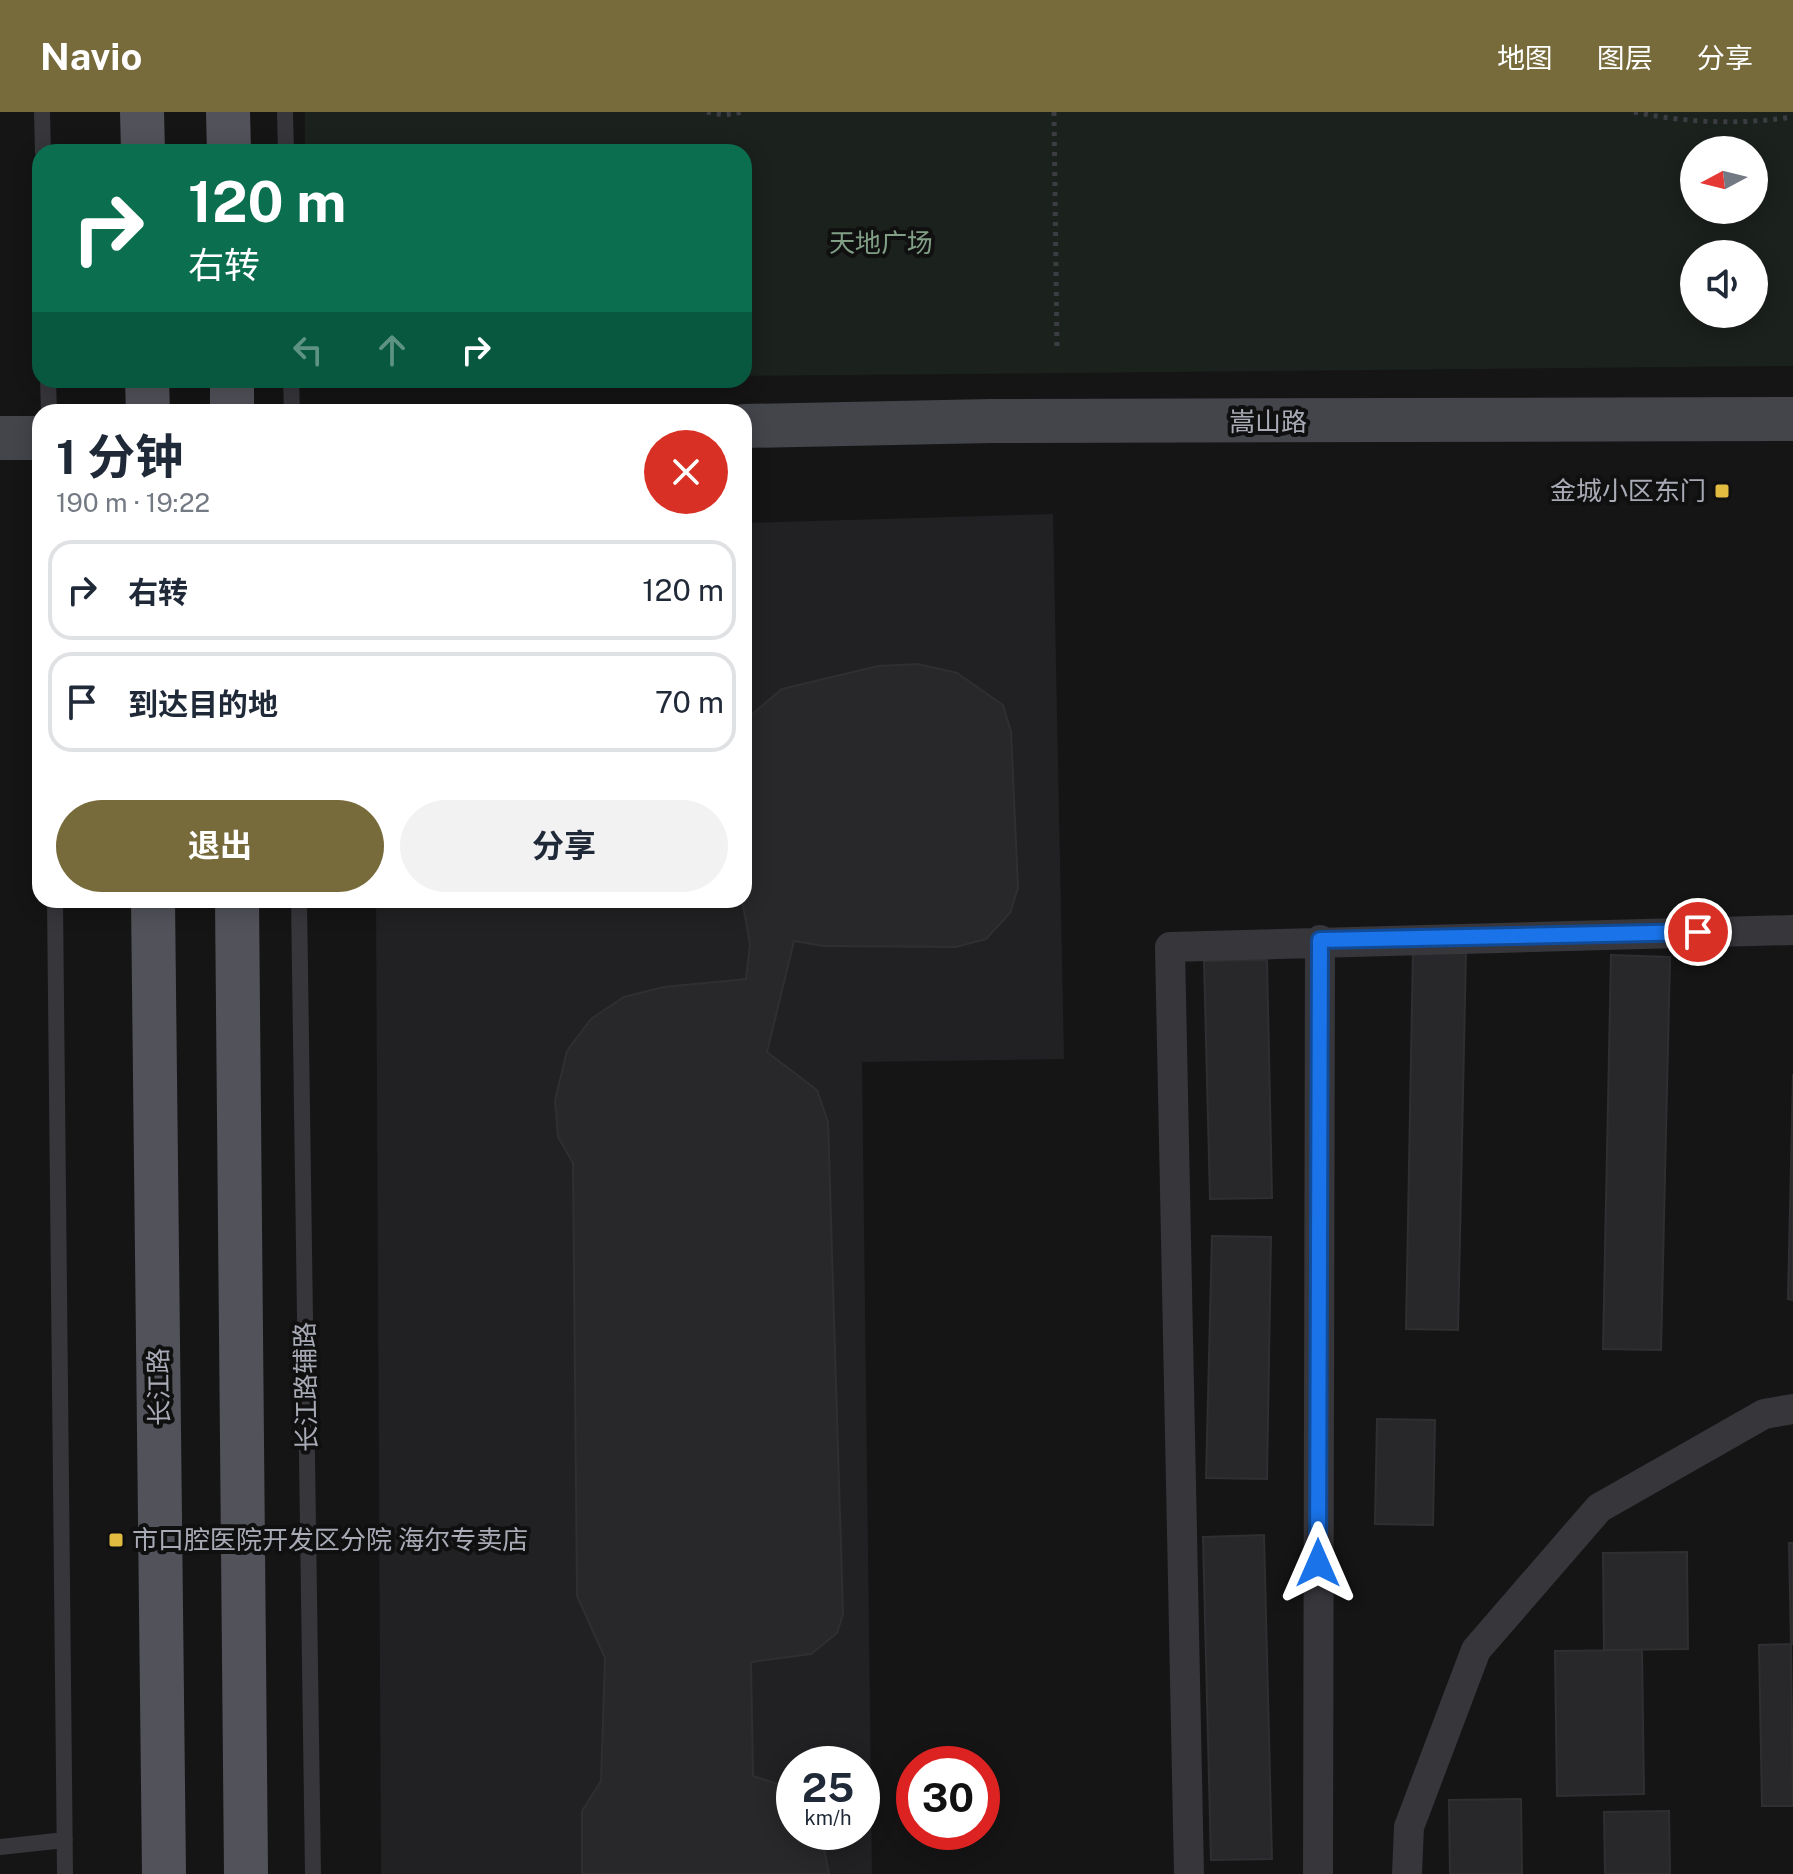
<!DOCTYPE html>
<html lang="zh">
<head>
<meta charset="utf-8">
<style>
	body { margin:0; font-family:"Public Sans","Noto Sans SC",sans-serif; background:#f2f2f3; color:#1f2937; height:100vh; display:flex; flex-direction:column; font-size:30px; white-space:nowrap }
	* { box-sizing:border-box; margin:0 }
	p { font-size:26px; color:#747a83 }
	.icon { flex:none; width:44px; height:44px; fill:none; stroke:currentColor; stroke-width:2; stroke-linecap:round; stroke-linejoin:round }
	.map { position:relative; flex:1; overflow:hidden }
	.side { position:absolute; left:32px; top:292px; width:720px; height:504px; display:flex; flex-direction:column; background:#fff; border-radius:24px; box-shadow:0 4px 20px #0003 }
	.side>* { flex:none }
	.top-card { position:absolute; left:32px; top:32px; width:720px; height:244px; border-radius:24px; box-shadow:0 4px 20px #0003; background:#0b6e4f; color:#fff; overflow:hidden }
	.needle { width:52px; rotate:263deg }
	.controls { position:absolute; left:1680px; top:24px; display:grid; gap:16px }
	.controls a { display:grid; place-items:center; width:88px; height:88px; border-radius:50%; background:#fff; box-shadow:0 4px 20px #0003; font-size:40px }
	.speed { position:absolute; left:776px; top:1634px; display:flex; gap:16px; font-size:40px; font-weight:700; text-align:center }
	.speed>* { display:grid; place-content:center; width:104px; height:104px; border-radius:50%; background:#fff; box-shadow:0 4px 20px #0003; line-height:1 }
	.speed small { font-size:20px; font-weight:400 }
	.speed .limit { border:12px solid #d22; background:#fff; color:#111 }
	.pin { position:absolute; display:grid; place-items:center; width:68px; height:68px; color:#fff; margin:-34px; border:4px solid #fff; border-radius:50%; box-shadow:0 2px 8px #0007 }
	.me { position:absolute; width:88px; margin:-44px; rotate:0deg; stroke-linejoin:round; filter:drop-shadow(0 0 6px #0008) }
	.turn { display:flex; align-items:center; gap:28px; height:168px; padding:0 24px; font-size:36px }
	.turn .icon { width:104px; height:104px; stroke-width:2.5 }
	.turn b { display:block; font-size:56px; line-height:68px }
	.lanes { display:flex; align-items:center; height:76px; padding:0 24px; background:#0003; justify-content:center; gap:40px; direction:ltr }
	.lanes .off { opacity:.35 }
	.round { display:grid; place-items:center; flex:none; width:84px; height:84px; border-radius:42px; background:#f2f2f3 }
	.headline { display:flex; align-items:center; justify-content:space-between; height:136px; padding:0 24px }
	h1 { font-size:48px; font-weight:700; line-height:60px }
	.button { display:flex; gap:16px; margin-top:auto; padding:16px 24px }
	.button a { flex:1; height:92px; border-radius:48px; background:#776b3c; color:#fff; font-size:32px; font-weight:700; line-height:92px; text-align:center }
	.button a+a { background:#f2f2f3; color:#1f2937 }
	ul { padding:0; list-style:none }
	li { display:flex; align-items:center; gap:24px; height:100px; margin:0 16px 12px; padding:0 8px; border:4px solid #e0e1e3; border-radius:24px }
	li div { flex:1 }
	li b { display:block; font-size:30px }
	li em { font-style:normal }
	header { display:flex; align-items:center; gap:48px; box-sizing:border-box; height:112px; padding:0 40px; background:#776b3c; color:#fff }
	header strong { font-size:38px }
	nav { display:flex; gap:44px; margin-inline-start:auto; font-size:28px }
	.map>svg:first-child { display:block }
	.built { fill:#212123; fill-rule:evenodd }
	.green { fill:#1b211d; fill-rule:evenodd }
	.building { fill:#28282a; stroke:#2f2f32; stroke-width:2 }
	.lines { fill:none; stroke-linecap:round; stroke-linejoin:round }
	.path { stroke:#3c3d42; stroke-width:5; stroke-dasharray:4 6; stroke-linecap:butt }
	.lane { stroke:#36363b; stroke-width:16 }
	.street { stroke:#36363b; stroke-width:30 }
	.secondary { stroke:#44454b; stroke-width:44 }
	.primary { stroke:#52535a; stroke-width:44 }
	.route-casing { stroke:#114b97; stroke-width:20 }
	.route { stroke:#1a73e8; stroke-width:14 }
	.poi-dot { fill:#e2bb41; stroke:#101011; stroke-width:3 }
	.labels { text-anchor:middle; stroke-width:8; stroke-linejoin:round; paint-order:stroke }
	.park-label { font-size:26px; fill:#809f85; stroke:#101011 }
	.street-label { font-size:26px; fill:#a8abb5; stroke:#101011 }
	.poi-label { font-size:26px; fill:#a8abb5; stroke:#101011; text-anchor:end }
</style>
</head>
<body>
<header>
<strong>Navio</strong>
<nav><a>地图</a><a>图层</a><a>分享</a></nav>
</header>
<div class="map">
<svg width="1793" height="1762" viewBox="0 0 1793 1762">
	<rect width="100%" height="100%" fill="#151516"/>
	<path class="built" d="M1053,402L1064,947L862,950L872,1762H381L376,788H744V411ZM794,1652H862V1720H794Z"/>
	<path class="green" d="M305,0H1793V254L744,264V40H305ZM1694,38H1754V98H1694ZM1694,142H1754V202H1694Z"/>
	<path class="building" d="M918,552L957,561L1003,593L1011,620L1018,776L1010,801L986,827L956,835L824,834L794,829L767,940L817,978L828,1010L843,1502L837,1521L811,1542L751,1550L753,1664L787,1675L794,1681V1720H821L829,1762H582V1699L601,1669L605,1546L577,1484L573,1051L558,1025L555,988L567,939L591,907L624,885L664,875L746,867L750,832L742,788L744,609L782,577L878,554Z
		M1413,838L1466,839L1458,1218L1406,1217Z
		M1611,843L1670,845L1661,1238L1603,1237Z
		M1267,848L1272,1086L1210,1087L1204,849Z
		M1793,962V1188L1788,1187Z
		M1212,1124L1271,1125L1267,1367L1206,1366Z
		M1377,1307L1435,1308L1433,1413L1375,1412Z
		M1264,1423L1272,1747L1211,1748L1203,1425Z
		M1789,1431H1793V1532H1791Z
		M1687,1440L1688,1537L1604,1538L1603,1441Z
		M1791,1532L1793,1694H1762L1759,1533Z
		M1642,1538L1644,1682L1557,1684L1555,1539Z
		M1521,1687L1522,1762H1450L1449,1688Z
		M1669,1699L1670,1762H1605L1604,1700Z"/>
	<g class="lines">
		<path class="path" d="M707,0L723,3L745,0
			M1054,0L1057,238
			M1634,0C1688,11 1739,13 1793,5"/>
		<path class="lane" d="M42,0L43,40
			M285,0L286,40
			M48,268L49,300
			M291,268L292,300
			M55,788L65,1762
			M299,788L313,1762
			M0,1735L65,1728"/>
		<path class="street" d="M1189,1762L1170,835L1793,818
			M1318,1762L1320,828
			M1407,1762L1409,1715L1476,1538L1599,1396L1764,1302L1793,1297"/>
		<path class="secondary" d="M744,314L991,309L1793,307
			M0,326H40"/>
		<path class="primary" d="M142,0L143,40
			M228,0L229,40
			M147,268L148,300
			M232,268V300
			M153,788L164,1762
			M237,788L246,1762"/>
	</g>
	<g class="lines">
		<g class="route-casing">
			<path id="route" d="M1318,1451L1320,828L1698,820"/>
		</g>
		<use href="#route" class="route"/>
	</g>
	<g class="poi-dot">
		<rect x="1714" y="371" width="16" height="16" rx="4"/>
		<rect x="108" y="1420" width="16" height="16" rx="4"/>
	</g>
	<g class="labels">
		<g class="park-label">
			<text x="881" y="140">天地广场</text>
		</g>
		<g class="street-label">
			<text x="1268" y="319">嵩山路</text>
			<text transform="translate(159 1275) rotate(-91)" y="9">长江路</text>
			<text transform="translate(306 1275) rotate(-91)" y="9">长江路辅路</text>
		</g>
		<g class="poi-label">
			<text x="1706" y="388">金城小区东门</text>
			<text x="132" y="1437" text-anchor="start">市口腔医院开发区分院 海尔专卖店</text>
		</g>
	</g>
</svg>
<div class="controls">
<a><svg class="needle" viewBox="-14 -14 28 28"><path d="M0-13l5 13h-10z" fill="#e53935"/><path d="M0 13l5-13h-10z" fill="#747a83"/></svg></a>
<a><svg class="icon" aria-label="sound" viewBox="0 0 24 24"><path d="M4 9h4l5-4v14l-5-4H4zM17 9q2 3 0 6"/></svg></a>
</div>
<div class="speed"><div>25<small>km/h</small></div><div class="limit">30</div></div>
<div class="pin" style="left:1698px;top:820px;background:#d93025"><svg class="icon" aria-label="arrive" viewBox="0 0 24 24"><path d="M6 21V4h12l-3 4 3 4H6"/></svg></div>
<svg class="me" style="left:1318px;top:1451px" viewBox="-20 -20 40 40"><path d="M0-17L14 15 0 8-14 15z" fill="#1a73e8" stroke="#fff" stroke-width="4"/></svg>
<div class="top-card">
<div class="turn"><svg class="icon" aria-label="right" viewBox="0 0 24 24"><path d="M7 20v-9h11M14 6l5 5-5 5"/></svg><div><b>120 m</b>右转</div></div>
<div class="lanes"><svg class="icon off" aria-label="left" viewBox="0 0 24 24"><path d="M17 20v-9H6M10 6l-5 5 5 5"/></svg><svg class="icon off" aria-label="ahead" viewBox="0 0 24 24"><path d="M12 20V5M6 11l6-6 6 6"/></svg><svg class="icon" aria-label="right" viewBox="0 0 24 24"><path d="M7 20v-9h11M14 6l5 5-5 5"/></svg></div>
</div>
<section class="side">
<div class="headline"><div><h1>1 分钟</h1><p>190 m · 19:22</p></div><a class="round" style="background:#d93025;color:#fff"><svg class="icon" aria-label="close" viewBox="0 0 24 24"><path d="M6 6l12 12M18 6L6 18"/></svg></a></div>
<ul>
<li><svg class="icon" aria-label="right" viewBox="0 0 24 24"><path d="M7 20v-9h11M14 6l5 5-5 5"/></svg><div><b>右转</b></div><em>120 m</em></li>
<li><svg class="icon" aria-label="arrive" viewBox="0 0 24 24"><path d="M6 21V4h12l-3 4 3 4H6"/></svg><div><b>到达目的地</b></div><em>70 m</em></li>
</ul>
<div class="button"><a>退出</a><a>分享</a></div>
</section>
</div>
</body>
</html>
